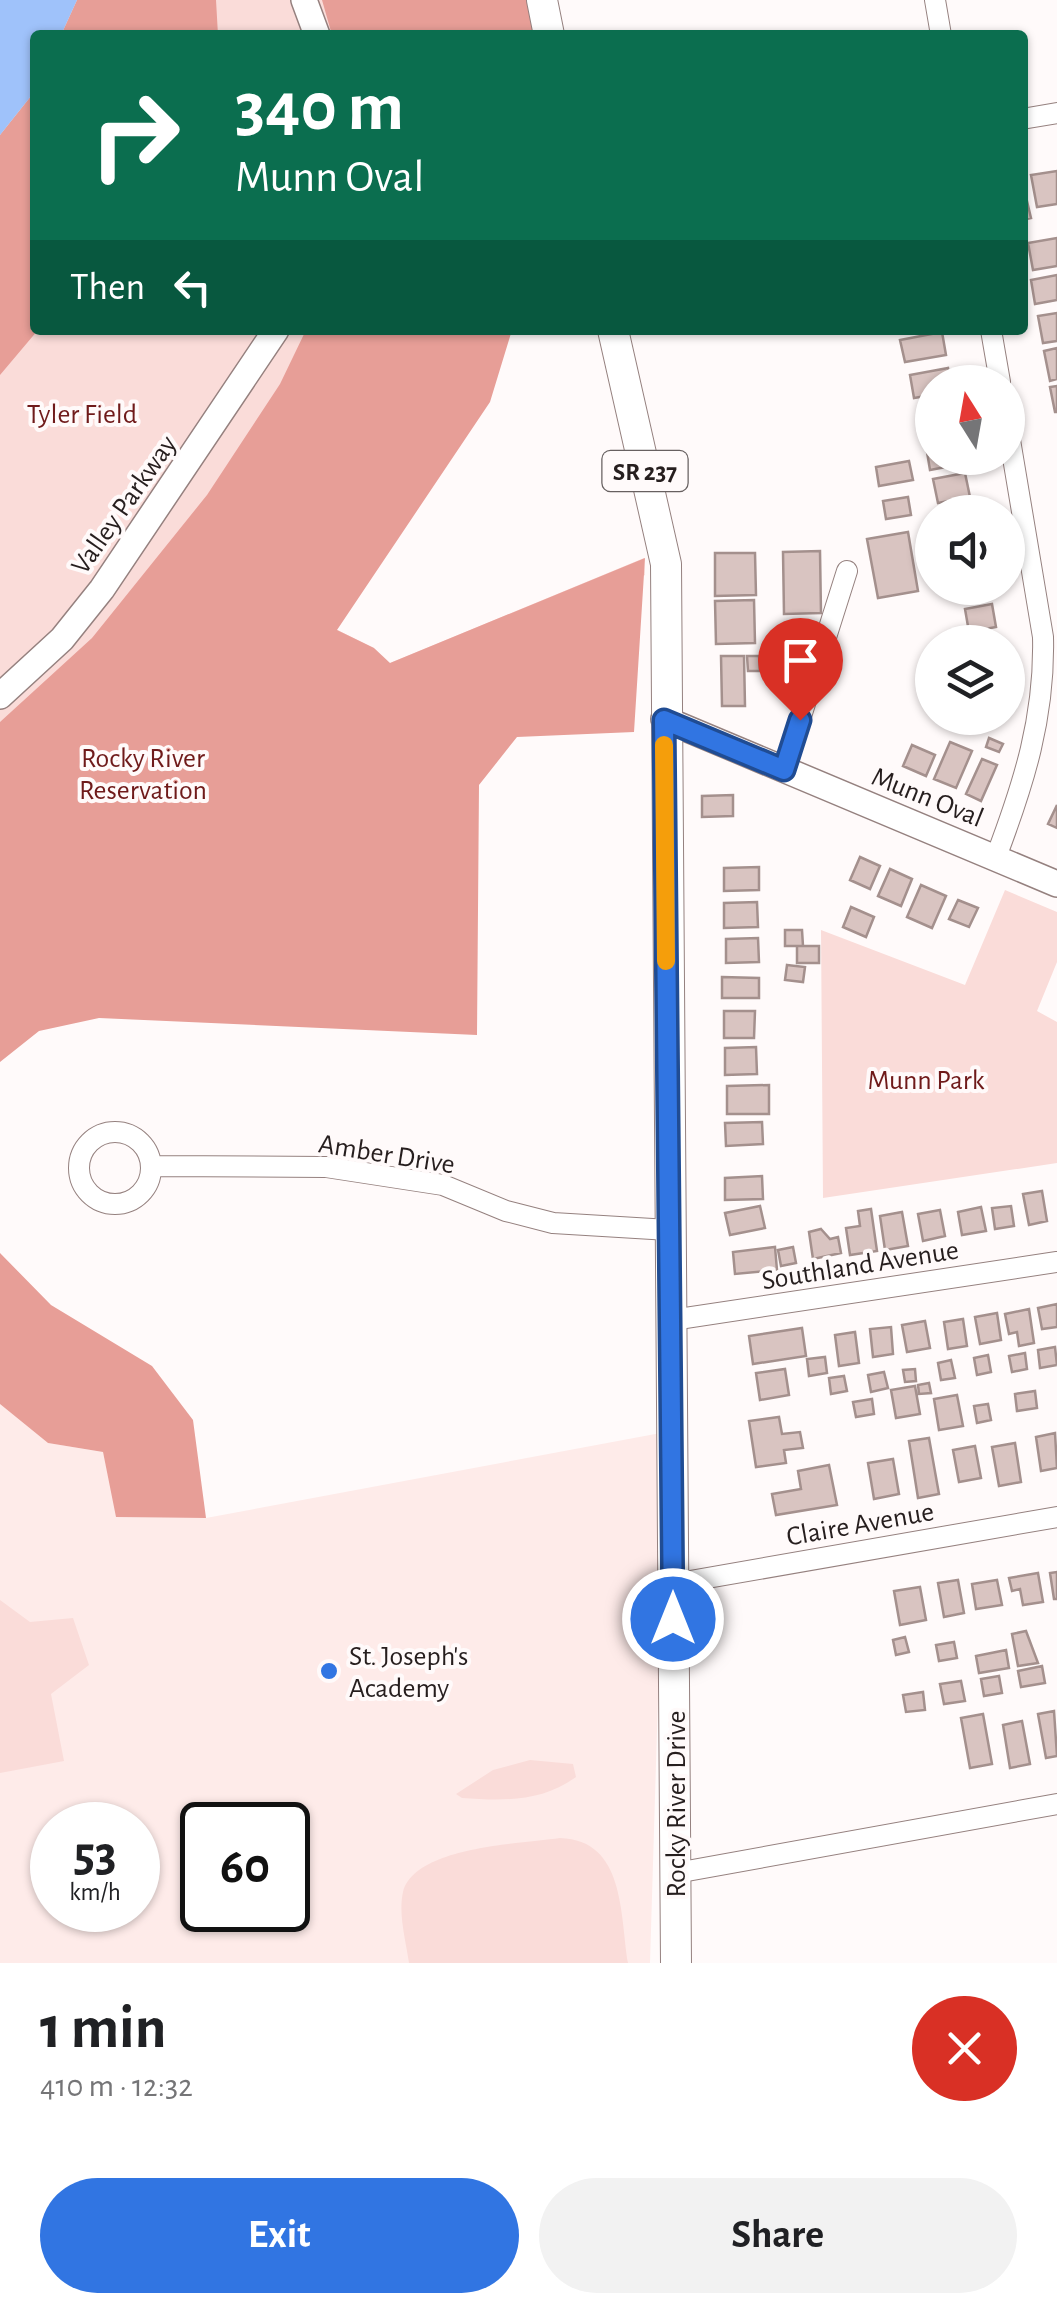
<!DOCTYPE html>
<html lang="en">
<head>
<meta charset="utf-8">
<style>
	body { margin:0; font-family:"Alegreya Sans",sans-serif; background:#f2f2f2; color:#202124; height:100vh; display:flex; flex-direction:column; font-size:38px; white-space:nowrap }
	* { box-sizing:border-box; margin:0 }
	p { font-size:32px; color:#757577 }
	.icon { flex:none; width:55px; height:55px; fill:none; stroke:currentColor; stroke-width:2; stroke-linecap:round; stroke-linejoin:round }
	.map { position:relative; height:1963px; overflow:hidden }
	.panel { display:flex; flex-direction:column; background:#fff; flex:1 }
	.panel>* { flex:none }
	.hud { position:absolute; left:30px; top:30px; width:998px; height:305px; border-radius:10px; box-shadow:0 2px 8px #0004; background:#0b6e4f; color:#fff; overflow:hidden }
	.needle { width:65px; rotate:349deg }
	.buttons { position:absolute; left:915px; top:365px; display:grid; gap:20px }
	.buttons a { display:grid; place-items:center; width:110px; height:110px; border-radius:50%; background:#fff; box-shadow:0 2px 8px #0004; font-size:50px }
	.speed { position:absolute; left:30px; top:1802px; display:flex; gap:20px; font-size:50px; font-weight:700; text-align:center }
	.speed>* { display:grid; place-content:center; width:130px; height:130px; border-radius:50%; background:#fff; box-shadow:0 2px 8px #0004; line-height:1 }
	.speed small { font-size:25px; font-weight:400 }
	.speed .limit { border:5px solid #111; border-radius:15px; background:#fff; color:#111 }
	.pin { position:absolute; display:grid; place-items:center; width:85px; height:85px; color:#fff; margin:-102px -42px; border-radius:50% 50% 50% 0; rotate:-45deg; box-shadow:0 0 10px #0007 }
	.pin .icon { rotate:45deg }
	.me { position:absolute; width:110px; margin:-55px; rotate:0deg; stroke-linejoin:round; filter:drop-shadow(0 0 8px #0008) }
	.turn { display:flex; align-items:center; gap:35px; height:210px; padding:0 40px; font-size:45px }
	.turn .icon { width:130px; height:130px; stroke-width:2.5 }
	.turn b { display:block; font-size:70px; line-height:85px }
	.then { display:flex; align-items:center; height:95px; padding:0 40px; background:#0003; gap:20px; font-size:38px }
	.round { display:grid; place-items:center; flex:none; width:105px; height:105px; border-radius:52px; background:#f2f2f2 }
	.summary { display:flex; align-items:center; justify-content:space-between; height:170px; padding:0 40px }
	h1 { font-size:60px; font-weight:700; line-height:75px }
	.button { display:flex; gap:20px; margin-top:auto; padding:20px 40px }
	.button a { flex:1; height:115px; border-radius:60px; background:#3175e2; color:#fff; font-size:40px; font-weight:700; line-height:115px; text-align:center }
	.button a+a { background:#f2f2f2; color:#202124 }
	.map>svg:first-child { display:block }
	.built { fill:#feebe9; fill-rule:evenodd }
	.green { fill:#fadcd9 }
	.forest { fill:#e79e97 }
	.water { fill:#9fc2fa }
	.building { fill:#d9c4c1; stroke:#a4908d; stroke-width:2.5 }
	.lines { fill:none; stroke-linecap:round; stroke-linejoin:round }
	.minor-casing { stroke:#95817f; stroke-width:22 }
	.tertiary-casing { stroke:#95817f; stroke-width:28 }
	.primary-casing { stroke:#95817f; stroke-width:32 }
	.minor { stroke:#fff; stroke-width:20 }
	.tertiary { stroke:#fff; stroke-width:25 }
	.primary { stroke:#fff; stroke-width:30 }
	.route-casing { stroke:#204c93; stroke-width:25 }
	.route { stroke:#3175e2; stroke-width:18 }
	.slow { stroke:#f59e0b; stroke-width:18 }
	.poi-dot { fill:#3175e2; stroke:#fffafa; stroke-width:4 }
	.labels { text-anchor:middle; stroke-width:8; stroke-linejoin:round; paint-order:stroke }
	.shield { fill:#fffafa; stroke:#676060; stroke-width:2.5 }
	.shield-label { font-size:25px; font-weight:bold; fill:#261e1e }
	.park-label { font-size:28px; fill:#6f1a1a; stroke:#fffafa }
	.street-label { font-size:28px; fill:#261e1e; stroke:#fffafa }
	.poi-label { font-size:28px; fill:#261e1e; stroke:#fffafa; text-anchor:start }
</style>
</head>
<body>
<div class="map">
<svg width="1057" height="1963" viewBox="0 0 1057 1963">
	<rect width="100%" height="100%" fill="#fffafa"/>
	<path class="built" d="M0,1404L48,1443L103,1452L117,1517L206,1518L666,1432L650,1963H0ZM52,1825H138V1910H52ZM202,1825H288V1910H202Z"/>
	<path class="green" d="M0,0H541L548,35H35V330H379L202,563L374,648L339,651L390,663L644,558L645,575L0,960Z
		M1005,890L1057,912V962L1037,1011L1057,1022V1163L823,1198L821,930L965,985Z
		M0,1600L30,1622L73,1618L89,1665L51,1694L64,1761L0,1773Z
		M530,1760L573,1764L576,1777C542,1802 503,1801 462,1798L456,1794L493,1770Z
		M560,1838C625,1840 620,1914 628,1963H409C406,1941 398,1914 403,1892C415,1846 520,1844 560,1838Z"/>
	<path class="forest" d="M77,0H216L218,35H61Z
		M322,0H540L546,35H332Z
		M35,91L38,330L0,375V135Z
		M306,330H512L490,402L337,630L374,648L390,663L645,558L634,732L517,737L479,785L477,1035L99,1018L39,1031L0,1062V722L92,638L207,495L280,384Z
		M0,1253L51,1305L152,1366L193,1420L206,1518L116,1517L103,1452L48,1443L0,1404Z"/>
	<path class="water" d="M0,0H77L61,35H35V91L0,135Z"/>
	<path class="building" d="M1057,171V204L1037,207L1031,175Z
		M1022,180L1031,218L1022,220Z
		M1057,238V266L1033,270L1028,243Z
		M1057,275V300L1035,304L1031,280Z
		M1057,313V341L1043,343L1038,316Z
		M942,332L946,355L905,362L900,340Z
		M1057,348V379L1050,381L1044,351Z
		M948,368L950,382H932V395L914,398L910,375Z
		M1057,386V412H1055L1050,387Z
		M932,408V435L927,436L922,409Z
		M932,445V458H966L967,463L930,470L926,446Z
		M909,461L913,480L879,486L876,467Z
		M965,473L970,497L938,503L933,479Z
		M908,497L911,515L886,519L883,501Z
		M908,532L918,591L878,598L867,539Z
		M820,551L821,613L784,614L783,552Z
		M715,553H755L756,595L715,596Z
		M960,588H994L996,594L962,599Z
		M754,600L755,643L716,644L715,601Z
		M992,604L996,627L969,632L965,609Z
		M994,633L996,642H969L968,638Z
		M721,656H744L745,706H722Z
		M747,656H759L760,671H748Z
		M989,738L1003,744L999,752L986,747Z
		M950,742L972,751L956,788L934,779Z
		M912,745L935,755L926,776L903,766Z
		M982,759L997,765L981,801L966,794Z
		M733,795V816L702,817V796Z
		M1057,805V828L1048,824Z
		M860,857L880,866L870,889L850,880Z
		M759,867V890L724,891V868Z
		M890,869L912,879L901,906L878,896Z
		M921,885L946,896L932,928L907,917Z
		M958,900L978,908L969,927L949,919Z
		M757,902L758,927L724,928V903Z
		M851,907L874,917L866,937L843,927Z
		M785,930H802L803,946H785Z
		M758,938L759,962L726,963V939Z
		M797,946H819V963H797Z
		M787,965L805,967L803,982L785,980Z
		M722,977L759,978V998H722Z
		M724,1011H755L754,1038H724Z
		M756,1047L757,1074L725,1075V1048Z
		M769,1085V1114H727V1086Z
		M762,1122L763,1144L726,1146L725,1123Z
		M762,1176L763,1199L725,1200V1178Z
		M1042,1191L1047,1221L1029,1225L1023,1194Z
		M760,1206L765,1228L730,1235L725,1213Z
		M1011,1206L1014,1226L995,1229L992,1208Z
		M981,1207L986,1231L962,1235L958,1212Z
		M871,1209L877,1251L850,1255L846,1228L860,1226L858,1211Z
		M940,1210L945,1236L923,1241L918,1214Z
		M902,1212L908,1246L885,1250L880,1216Z
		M821,1229L830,1239L838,1237L841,1253L813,1259L809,1232Z
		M775,1247L777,1270L735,1274L733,1252Z
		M793,1247L796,1263L781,1266L778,1250Z
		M1057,1304V1327L1042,1329L1038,1308Z
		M1029,1309L1034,1343L1019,1346L1017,1332L1009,1334L1005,1314Z
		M997,1313L1001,1340L980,1344L975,1317Z
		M963,1319L967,1346L948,1349L944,1322Z
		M925,1321L930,1348L907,1352L902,1325Z
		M891,1327L893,1354L873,1357L870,1329Z
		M802,1328L806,1356L753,1364L749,1336Z
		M855,1332L859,1363L839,1366L835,1335Z
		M1055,1347L1057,1365L1040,1368L1038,1350Z
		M1025,1353L1027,1369L1012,1372L1009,1356Z
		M988,1355L991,1372L977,1375L974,1358Z
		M825,1357L827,1373L809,1376L807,1359Z
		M951,1360L955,1378L941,1380L938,1363Z
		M785,1369L789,1395L760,1400L756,1373Z
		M915,1369L916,1381L905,1382L903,1370Z
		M884,1372L888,1388L871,1392L868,1375Z
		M844,1376L847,1391L831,1394L829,1378Z
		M929,1383L931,1393L919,1394L918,1385Z
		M915,1386L920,1414L896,1418L891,1390Z
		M1035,1391L1037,1408L1017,1411L1015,1394Z
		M957,1395L963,1426L939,1430L934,1399Z
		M872,1399L874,1414L856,1417L853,1402Z
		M988,1404L991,1420L977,1423L974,1406Z
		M779,1417L782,1434L800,1432L803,1448L784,1450L786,1463L756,1467L749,1421Z
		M1055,1433L1057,1468L1041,1471L1036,1437Z
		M929,1438L939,1494L918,1498L909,1441Z
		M1015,1443L1021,1482L999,1486L992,1447Z
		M975,1446L981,1478L959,1482L953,1450Z
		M893,1459L899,1494L874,1499L868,1463Z
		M829,1465L837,1505L776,1515L772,1494L801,1489L798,1471Z
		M1057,1572V1599H1054L1050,1573Z
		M1038,1573L1043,1602L1023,1605L1020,1589L1012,1591L1009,1578Z
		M958,1580L964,1613L944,1617L938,1583Z
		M997,1580L1002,1605L976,1609L972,1584Z
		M920,1587L926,1620L900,1625L894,1591Z
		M1026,1631L1038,1663L1018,1666L1012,1634Z
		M905,1637L909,1652L896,1655L893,1640Z
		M954,1642L957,1658L939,1661L936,1645Z
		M1006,1650L1009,1668L979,1673L976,1656Z
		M1042,1666L1045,1683L1021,1687L1018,1671Z
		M999,1676L1002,1693L984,1696L981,1679Z
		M961,1681L965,1701L944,1704L940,1684Z
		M923,1692L925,1710L906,1712L903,1695Z
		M1054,1711L1057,1756L1046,1758L1038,1714Z
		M983,1714L992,1764L970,1768L961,1718Z
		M1022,1721L1030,1764L1010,1768L1003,1725Z"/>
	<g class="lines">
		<g class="minor-casing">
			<path id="minor" d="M935,0L941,35
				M1022,119L1057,113
				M991,330L1000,382
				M784,770L847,571
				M996,857C1024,783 1045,717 1043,637L1008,428
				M79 1168a36 36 0 1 1 72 0a36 36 0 1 1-72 0Z
				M151,1166L326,1167L443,1185L506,1211L553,1223L669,1230
				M672,1320L1057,1262
				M673,1584L1057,1517
				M676,1873L1057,1804"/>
		</g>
		<g class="tertiary-casing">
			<path id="tertiary" d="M304,0L317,35
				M0,696L62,639L102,589L276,330
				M664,719L1057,884"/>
		</g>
		<g class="primary-casing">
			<path id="primary" d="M542,0L549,35
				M613,330L666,564L676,1963"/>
		</g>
		<use href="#minor" class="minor"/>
		<use href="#tertiary" class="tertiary"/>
		<use href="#primary" class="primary"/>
	</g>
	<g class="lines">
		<g class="route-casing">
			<path id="route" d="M673,1619L664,720L784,770L800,720"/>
		</g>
		<use href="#route" class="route"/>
		<path class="slow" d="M664,745L666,961"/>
	</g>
	<circle class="poi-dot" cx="329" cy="1671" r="10"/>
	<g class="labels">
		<rect class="shield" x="602.5" y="451" width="85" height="40" rx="8"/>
		<g class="shield-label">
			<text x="645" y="480">SR 237</text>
		</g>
		<g class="park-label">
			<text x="82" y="423">Tyler Field</text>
			<text x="143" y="767">Rocky River<tspan x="143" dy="32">Reservation</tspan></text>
			<text x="926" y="1089">Munn Park</text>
		</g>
		<g class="street-label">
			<text transform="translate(123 504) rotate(-55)" y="10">Valley Parkway</text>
			<text transform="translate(928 796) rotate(22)" y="10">Munn Oval</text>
			<text transform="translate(387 1153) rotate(9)" y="10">Amber Drive</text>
			<text transform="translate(860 1264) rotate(-9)" y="10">Southland Avenue</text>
			<text transform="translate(860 1523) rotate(-10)" y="10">Claire Avenue</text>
			<text transform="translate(675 1804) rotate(-90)" y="10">Rocky River Drive</text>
		</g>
		<g class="poi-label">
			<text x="349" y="1665">St. Joseph's<tspan x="349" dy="32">Academy</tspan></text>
		</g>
	</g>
</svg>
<div class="buttons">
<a><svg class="needle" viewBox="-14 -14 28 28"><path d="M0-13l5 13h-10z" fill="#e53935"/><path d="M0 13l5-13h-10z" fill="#757577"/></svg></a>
<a><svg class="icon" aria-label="sound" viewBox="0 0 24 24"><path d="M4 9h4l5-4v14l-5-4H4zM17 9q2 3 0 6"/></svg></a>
<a><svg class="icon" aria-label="layers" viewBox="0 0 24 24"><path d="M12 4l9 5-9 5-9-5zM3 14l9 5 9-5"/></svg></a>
</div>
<div class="speed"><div>53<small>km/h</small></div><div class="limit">60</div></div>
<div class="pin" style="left:800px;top:720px;background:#d93025"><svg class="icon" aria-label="arrive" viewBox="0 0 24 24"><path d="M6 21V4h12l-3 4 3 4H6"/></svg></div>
<svg class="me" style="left:673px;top:1619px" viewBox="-20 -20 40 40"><circle r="17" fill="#3175e2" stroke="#fff" stroke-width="3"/><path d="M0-11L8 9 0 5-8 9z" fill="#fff"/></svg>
<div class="hud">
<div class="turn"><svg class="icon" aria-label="right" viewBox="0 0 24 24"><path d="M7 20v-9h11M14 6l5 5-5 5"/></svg><div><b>340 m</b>Munn Oval</div></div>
<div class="then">Then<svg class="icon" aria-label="left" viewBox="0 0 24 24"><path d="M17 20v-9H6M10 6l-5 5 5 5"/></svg></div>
</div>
</div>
<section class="panel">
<div class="summary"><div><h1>1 min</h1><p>410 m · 12:32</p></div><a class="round" style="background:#d93025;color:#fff"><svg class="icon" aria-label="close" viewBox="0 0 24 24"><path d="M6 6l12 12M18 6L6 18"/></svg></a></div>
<div class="button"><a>Exit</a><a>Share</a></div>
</section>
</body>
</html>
